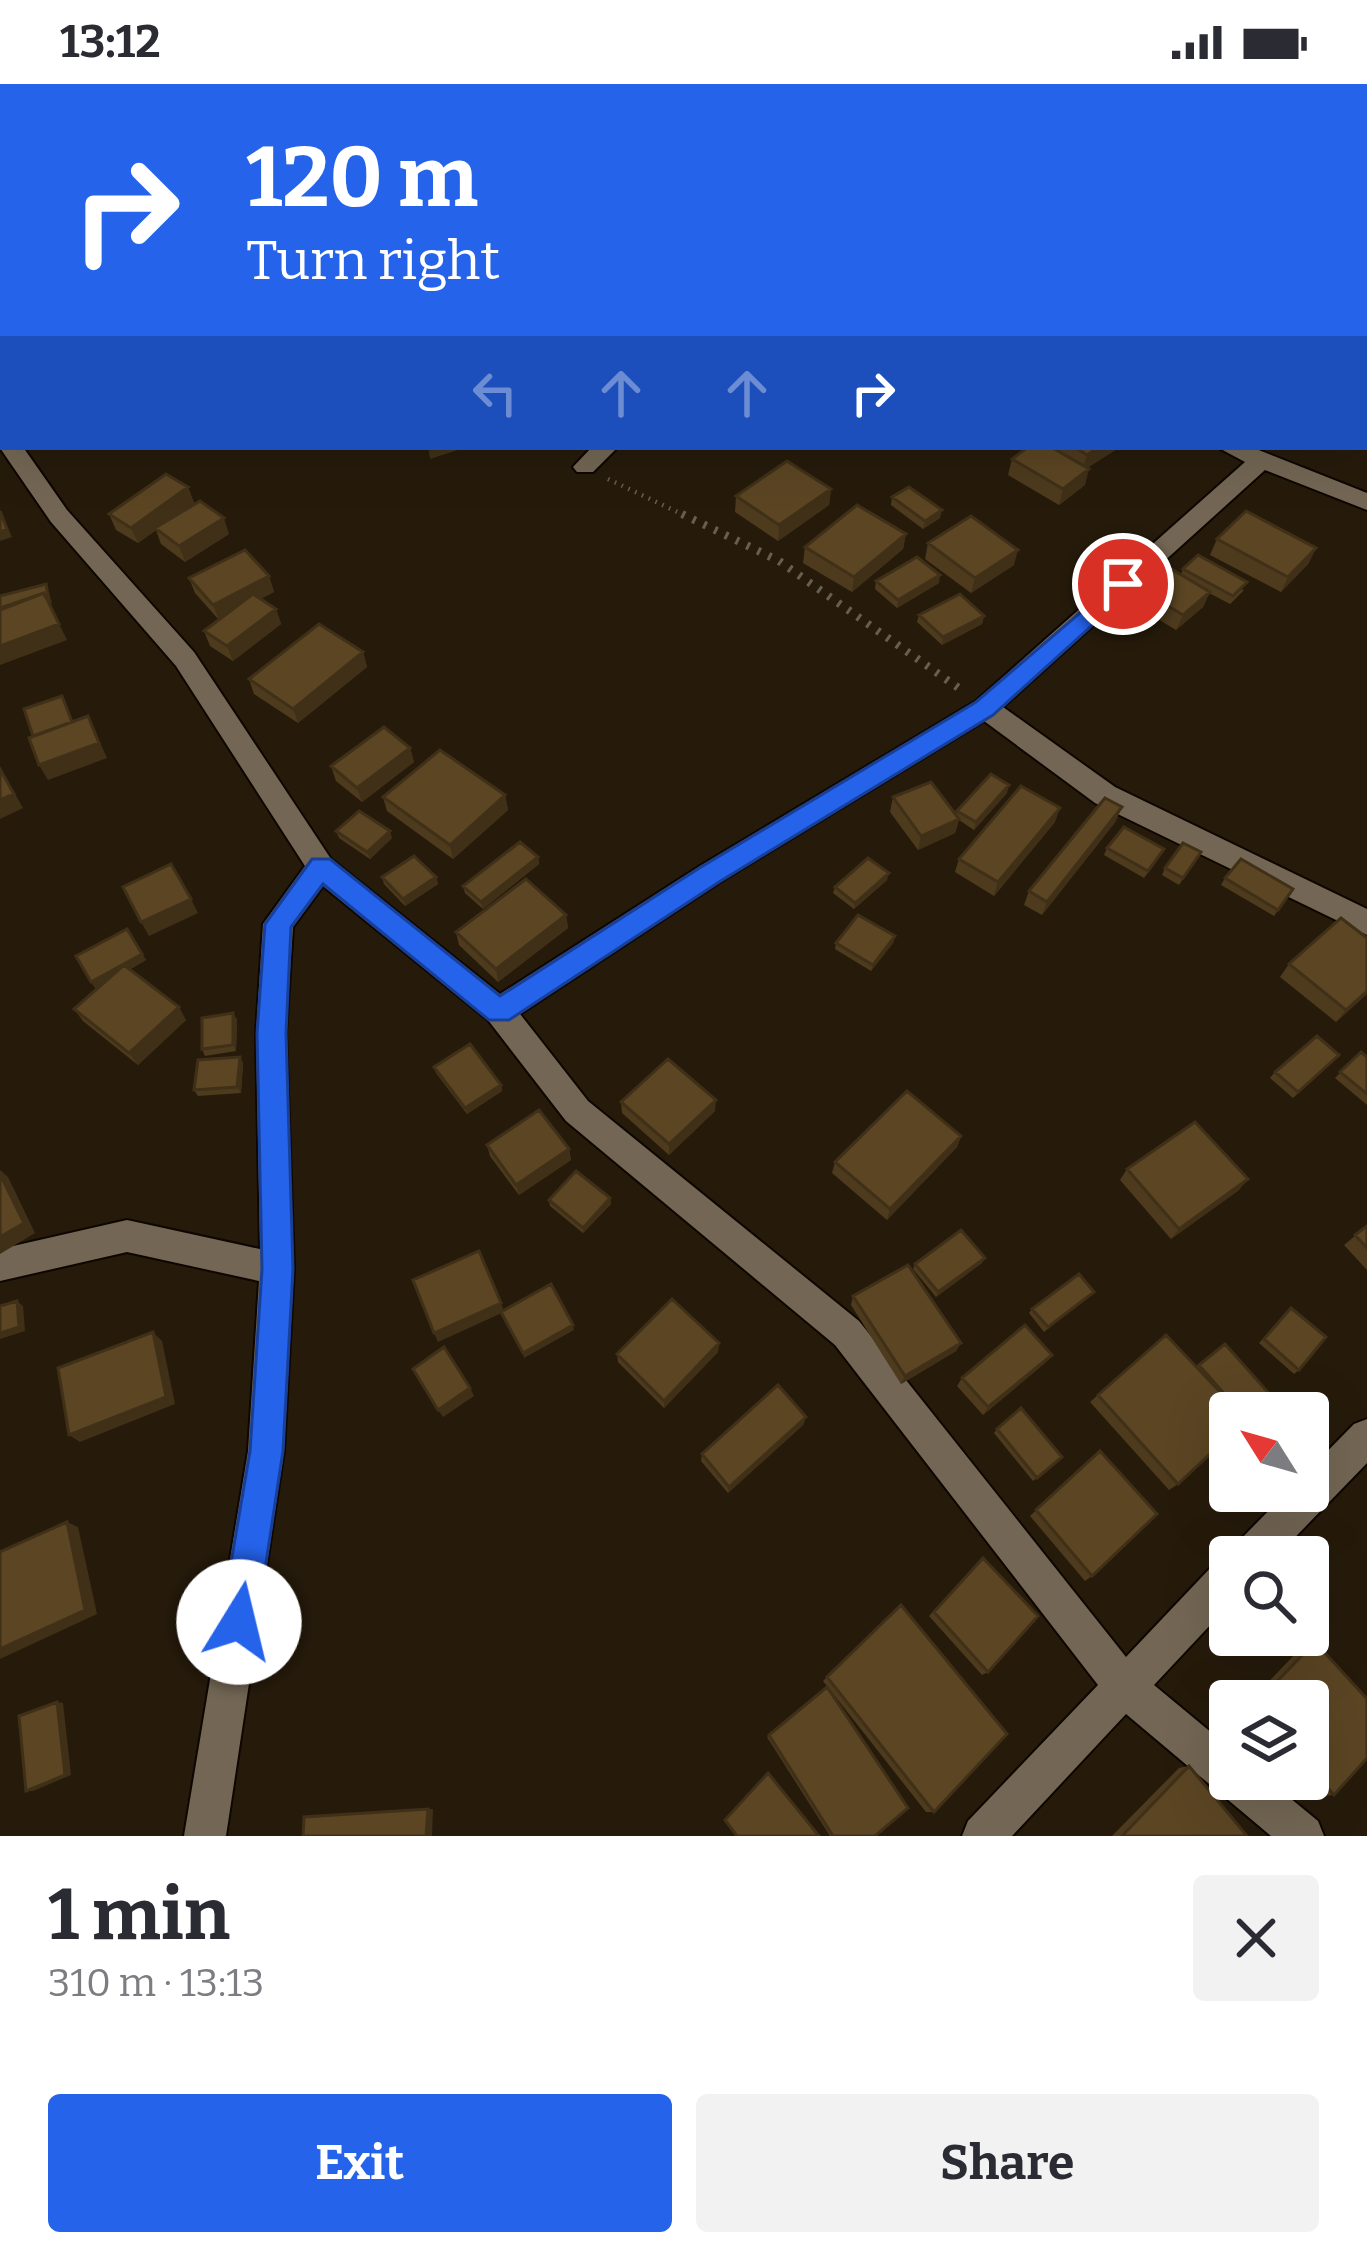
<!DOCTYPE html>
<html lang="en">
<head>
<meta charset="utf-8">
<style>
	body { margin:0; font-family:Bitter,serif; background:#f2f2f3; color:#2b2b33; height:100vh; display:flex; flex-direction:column; font-size:45px; white-space:nowrap }
	* { box-sizing:border-box; margin:0 }
	p { font-size:39px; color:#7c7c81 }
	.icon { flex:none; width:66px; height:66px; fill:none; stroke:currentColor; stroke-width:2; stroke-linecap:round; stroke-linejoin:round }
	.map { position:relative; height:1752px; overflow:hidden }
	.panel { display:flex; flex-direction:column; background:#fff; flex:1 }
	.panel>* { flex:none }
	.guide { position:absolute; left:0px; top:0px; width:1368px; height:366px; box-shadow:0 12px 48px #0002; background:#2563eb; color:#fff; overflow:hidden }
	.needle { width:78px; rotate:307deg }
	.tools { position:absolute; left:1209px; top:1308px; display:grid; gap:24px }
	.tools a { display:grid; place-items:center; width:120px; height:120px; border-radius:12px; background:#fff; box-shadow:0 12px 48px #0002; font-size:60px }
	.pin { position:absolute; display:grid; place-items:center; width:102px; height:102px; color:#fff; margin:-51px; border:6px solid #fff; border-radius:50%; box-shadow:0 3px 12px #0007 }
	.me { position:absolute; width:132px; margin:-66px; rotate:9deg; stroke-linejoin:round; filter:drop-shadow(0 0 9px #0008) }
	.turn { display:flex; align-items:center; gap:42px; height:252px; padding:0 48px; font-size:54px }
	.turn .icon { width:156px; height:156px; stroke-width:2.5 }
	.turn b { display:block; font-size:84px; line-height:102px }
	.lanes { display:flex; align-items:center; height:114px; padding:0 48px; background:#0003; justify-content:center; gap:60px; direction:ltr }
	.lanes .off { opacity:.35 }
	.round { display:grid; place-items:center; flex:none; width:126px; height:126px; border-radius:12px; background:#f2f2f3 }
	.head { display:flex; align-items:center; justify-content:space-between; height:204px; padding:0 48px }
	h1 { font-size:72px; font-weight:700; line-height:90px }
	.primary-button { display:flex; gap:24px; margin-top:auto; padding:24px 48px }
	.primary-button a { flex:1; height:138px; border-radius:12px; background:#2563eb; color:#fff; font-size:48px; font-weight:700; line-height:138px; text-align:center }
	.primary-button a+a { background:#f2f2f3; color:#2b2b33 }
	.status { display:flex; justify-content:space-between; align-items:center; height:84px; padding:0 60px; background:#fff; direction:ltr }
	.status svg { height:33px; fill:currentColor }
	.map>svg:first-child { display:block }
	.lines { fill:none; stroke-linecap:round; stroke-linejoin:round }
	.stream { stroke:#72919a; stroke-width:9 }
	.minor-casing { stroke:#0e0600; stroke-width:4 }
	.path-far1 { stroke:#695f51; stroke-width:4.5; stroke-dasharray:1.5 6; stroke-linecap:butt }
	.path { stroke:#695f51; stroke-width:8; stroke-dasharray:3 9; stroke-linecap:butt }
	.minor { fill:#736654; fill-rule:evenodd }
	.wall { fill:#4e3b1e }
	.shaded-wall { fill:#403018 }
	.building { fill:#5b4523; stroke:#403018; stroke-width:3 }
	.route { fill:#2563eb; stroke:#184099; stroke-width:3 }
</style>
</head>
<body>
<div class="status"><b>13:12</b><svg viewBox="0 0 49 12"><path d="M0 12V9h3v3zM5 12V6h3v6zM10 12V3h3v9zM15 12V0h3v12zM26 1h20v11H26zM47 4h2v5h-2z"/></svg></div>
<div class="map">
<svg width="1367" height="1752" viewBox="0 0 1367 1752">
	<rect width="100%" height="100%" fill="#261b0b"/>
	<g class="lines">
		<path class="stream" d="M968,0L978,3"/>
		<g class="minor-casing">
			<path id="minor" d="M3,358V363H23L67,426L194,568L331,775L500,910L700,782L976,617L1245,378L1217,363H1251L1367,409V426L1265,386L1003,623L1115,703L1367,825V851L1095,719L984,637L720,798L520,930L588,1017L859,1237L1126,1573L1216,1478L1230,1473L1236,1460L1288,1407H1308V1387L1354,1340L1367,1335V1379L1276,1473H1230V1520L1154,1601L1230,1664V1695H1267L1318,1737L1324,1752H1271L1126,1630L1012,1752H962L968,1737L1098,1601L835,1261L566,1037L488,936L323,802L293,843L286,949L294,1185L284,1367L226,1752H184L248,1367L259,1197L127,1168L0,1197V1165L127,1136L260,1165L256,949L263,840L305,782L176,582L51,438L0,364Z
				M592,363H618L593,388H577L573,383Z"/>
		</g>
		<path class="path-far1" d="M778,0L789,3
			M608,395L688,433"/>
		<path class="path" d="M682,430L779,477L960,605"/>
		<use href="#minor" class="minor"/>
	</g>
	<path class="wall" d="M1028,363H1120L1087,384L1085,401L1059,421L1008,391L1012,375Z
		M188,403L194,419L179,429L229,450L185,478L161,460L156,446L138,459L116,446L109,430Z
		M831,405L829,421L778,457L735,428L736,412Z
		M892,413L940,434L923,445L891,421Z
		M906,450L903,465L852,508L803,479L805,463Z
		M1217,455L1316,464L1308,480L1281,508L1210,471Z
		M928,459L1014,481L971,509L925,475Z
		M1183,485L1244,506L1230,520L1209,509L1203,523L1176,546L1130,518L1135,502L1181,491Z
		M269,492L274,508L260,515L276,525L281,540L233,577L210,562L204,547L219,536L195,509L189,494Z
		M876,497L939,499L897,524L875,505Z
		M919,531L984,532L982,540L942,561L917,538Z
		M363,568L367,583L298,639L254,610L249,595Z
		M410,664L414,678L362,718L336,697L331,682Z
		M1007,709L974,746L959,736L955,749L918,766L890,728L893,713L956,731L957,727Z
		M505,711L508,726L453,775L387,727L383,713Z
		M1116,737L1042,831L1024,821L1029,807Z
		M1055,738L994,812L955,788L959,775Z
		M336,747L392,754L370,775L339,754Z
		M1107,764L1160,772L1144,794L1104,771Z
		M1201,768L1179,801L1162,791L1165,784Z
		M538,773L539,780L483,825L465,809L463,802Z
		M382,793H436L438,800L405,822L384,800Z
		M1225,794L1293,805L1274,832L1221,801Z
		M887,796L854,825L833,809L835,803Z
		M566,831L568,844L498,898L459,861L456,848Z
		M127,845L146,876L129,886L186,936L138,981L83,937L74,925L102,900L95,904Z
		M895,852L893,859L871,887L835,865L836,859Z
		M1367,854V910L1336,938L1280,893L1289,880Z
		M233,929L237,936L236,967L205,972L202,965Z
		M1361,968L1367,973V1021L1335,994Z
		M1334,977L1293,1014L1270,994L1275,988Z
		M243,979L241,1009L198,1012L194,1006Z
		M434,983L501,1001L502,1007L467,1030L436,989Z
		M621,1018L715,1027L669,1071L622,1029Z
		M961,1052L957,1063L887,1136L832,1089L835,1078Z
		M487,1061L569,1065L571,1076L519,1111L490,1072Z
		M1127,1085L1239,1106L1171,1155L1120,1096Z
		M610,1114L611,1120L583,1149L550,1122L549,1116Z
		M1367,1142V1186L1344,1161Z
		M982,1179L936,1213L913,1185L915,1180Z
		M1094,1208L1044,1248L1029,1229L1032,1225Z
		M853,1212L961,1259L956,1267L901,1300L851,1221Z
		M1291,1224L1299,1286L1294,1290L1259,1259Z
		M719,1259L718,1268L664,1324L618,1278L617,1270Z
		M1225,1260L1230,1329L1178,1400L1169,1406L1090,1318L1098,1311L1196,1283Z
		M1045,1279L983,1331L957,1302L962,1294Z
		M806,1333L803,1341L728,1409L701,1377L702,1370Z
		M997,1345L1062,1373L1033,1397L994,1349Z
		M1100,1367L1092,1492L1085,1497L1030,1432Z
		M978,1479L988,1588L982,1591L929,1532Z
		M901,1521L934,1728H926L823,1597Z
		M1315,1558L1334,1711L1320,1712L1306,1695H1308V1617H1250L1303,1562Z
		M827,1603L875,1752H830L767,1653Z
		M1189,1682L1247,1752H1112L1179,1684Z"/>
	<path class="shaded-wall" d="M626,0H653L648,3H621Z
		M428,363H467L430,375Z
		M1099,363H1120L1082,387L1087,371Z
		M1089,385L1085,401L1059,421L1063,405Z
		M188,403L194,419L138,459L131,444Z
		M831,405L829,421L778,457L779,441Z
		M942,426L940,434L923,445L925,437Z
		M0,427L12,453L0,457Z
		M224,434L229,450L185,478L179,462Z
		M906,450L903,465L852,508L854,493Z
		M1316,464L1308,480L1281,508L1288,493Z
		M1018,466L1014,481L971,509L975,494Z
		M940,491L939,499L897,524L898,516Z
		M269,492L274,508L219,536L213,521Z
		M46,500L52,519L49,520L67,556L0,581V562Z
		M1210,508L1203,523L1176,546L1183,531Z
		M276,525L281,540L233,577L227,562Z
		M984,532L982,540L942,561L943,553Z
		M363,568L367,583L298,639L293,625Z
		M88,632L107,674L48,696L39,681Z
		M410,664L414,678L362,718L357,704Z
		M0,683L23,724L0,735Z
		M1009,701L1007,709L974,746L976,738Z
		M505,711L508,726L453,775L450,761Z
		M1122,723L1116,737L1042,831L1047,818Z
		M1060,724L1055,738L994,812L998,798Z
		M959,735L955,749L918,766L921,752Z
		M390,747L392,754L370,775L367,768Z
		M538,773L539,780L483,825L481,818Z
		M889,789L887,796L854,825L855,819Z
		M436,793L438,800L405,822L403,815Z
		M191,815L198,829L149,852L141,838Z
		M566,831L568,844L498,898L496,885Z
		M895,852L893,859L871,887L873,881Z
		M142,870L146,876L95,904L91,898Z
		M1367,907V910L1336,938L1346,926Z
		M179,923L186,936L138,981L129,969Z
		M233,929L237,936L236,967L233,961Z
		M240,973L243,979L241,1009L237,1003Z
		M501,1001L502,1007L467,1030L465,1024Z
		M716,1016L715,1027L669,1071V1060Z
		M961,1052L957,1063L887,1136L890,1125Z
		M569,1065L571,1076L519,1111L516,1101Z
		M0,1086L8,1093L35,1149L0,1170Z
		M1248,1095L1239,1106L1171,1155L1179,1145Z
		M610,1114L611,1120L583,1149V1144Z
		M985,1174L982,1179L936,1213L938,1208Z
		M17,1217L23,1222L25,1247L0,1255V1249Z
		M501,1219L504,1228L438,1258L434,1249Z
		M573,1241L574,1246L524,1274L523,1269Z
		M153,1248L162,1257L175,1320L80,1358L69,1351Z
		M719,1259L718,1268L664,1324V1317Z
		M961,1259L956,1267L901,1300L905,1292Z
		M1052,1271L1045,1279L983,1331L988,1323Z
		M470,1304L474,1312L443,1333L438,1326Z
		M806,1333L803,1341L728,1409L729,1403Z
		M67,1438L78,1443L97,1530L0,1575V1565Z
		M57,1618L63,1619L71,1691L33,1707H26Z
		M428,1725H433L432,1752H426Z"/>
	<path class="building" d="M422,0H451L445,3H418Z
		M644,0H674L681,3H639Z
		M3,258V287L1,288L0,259Z
		M1367,275V304L1365,303V276Z
		M1028,363H1051L1089,385L1063,405L1012,375Z
		M1075,363H1099L1087,371Z
		M787,377L831,405L779,441L736,412Z
		M166,390L188,403L131,444L109,430Z
		M909,403L942,426L925,437L892,413Z
		M200,417L224,434L179,462L155,444Z
		M857,421L906,450L854,493L805,463Z
		M0,427L7,445L0,448Z
		M1246,427L1316,464L1288,493L1217,455Z
		M971,432L1018,466L975,494L928,459Z
		M245,466L269,492L213,521L189,494Z
		M1198,471L1247,498L1233,512L1183,485Z
		M917,473L940,491L898,516L876,497Z
		M1163,480L1210,508L1183,531L1135,502Z
		M46,500L48,511L45,512L44,509L0,524V512Z
		M44,509L59,540L0,562V526Z
		M253,510L276,525L227,562L204,547Z
		M960,510L984,532L943,553L919,531Z
		M319,540L363,568L293,625L249,595Z
		M62,612L72,638L33,652L24,625Z
		M88,632L99,659L39,681L29,654Z
		M384,643L410,664L357,704L331,682Z
		M440,666L505,711L450,761L383,713Z
		M0,685L14,710L0,716Z
		M991,690L1009,701L976,738L957,727Z
		M931,698L959,735L921,752L893,713Z
		M1021,702L1060,724L998,798L959,775Z
		M1105,714L1122,723L1047,818L1029,807Z
		M359,727L390,747L367,768L336,747Z
		M1124,743L1164,765L1148,787L1107,764Z
		M520,758L538,773L481,818L463,802Z
		M1183,759L1201,768L1183,794L1165,784Z
		M414,772L436,793L403,815L382,793Z
		M868,774L889,789L855,819L835,803Z
		M1241,775L1293,805L1278,826L1225,794Z
		M171,780L191,815L141,838L123,803Z
		M526,795L566,831L496,885L456,848Z
		M858,831L895,852L873,881L836,859Z
		M1341,834L1367,854V907L1346,926L1289,880Z
		M127,845L142,870L91,898L76,872Z
		M124,881L179,923L129,969L74,925Z
		M233,929V961L202,965V934Z
		M1317,952L1339,971L1298,1008L1275,988Z
		M470,960L501,1001L465,1024L434,983Z
		M1361,968L1367,973V1010L1340,988Z
		M240,973L237,1003L194,1006L198,976Z
		M668,975L716,1016L669,1060L621,1018Z
		M907,1007L961,1052L890,1125L835,1078Z
		M539,1026L569,1065L516,1101L487,1061Z
		M1195,1038L1248,1095L1179,1145L1127,1085Z
		M576,1087L610,1114L583,1144L549,1116Z
		M0,1090L24,1139L0,1153Z
		M1367,1142V1164L1355,1151Z
		M961,1146L985,1174L938,1208L915,1180Z
		M479,1167L501,1219L434,1249L413,1196Z
		M908,1181L961,1259L905,1292L853,1212Z
		M1079,1190L1094,1208L1048,1243L1032,1225Z
		M551,1200L573,1241L523,1269L501,1228Z
		M672,1215L719,1259L664,1317L617,1270Z
		M17,1217L19,1243L0,1249V1222Z
		M1291,1224L1326,1253L1299,1286L1264,1255Z
		M1025,1241L1052,1271L988,1323L962,1294Z
		M153,1248L166,1313L69,1351L58,1284Z
		M1166,1251L1240,1329H1230V1351L1178,1400L1098,1311Z
		M1225,1260L1274,1315L1257,1329H1241L1199,1281Z
		M444,1263L470,1304L438,1326L413,1285Z
		M778,1301L806,1333L729,1403L702,1370Z
		M1021,1324L1062,1373L1037,1394L997,1345Z
		M1100,1367L1157,1430L1092,1492L1036,1426Z
		M67,1438L85,1526L0,1565V1468Z
		M983,1474L1038,1532L988,1588L934,1528Z
		M901,1521L1007,1650L934,1728L827,1593Z
		M1315,1558L1367,1615V1674L1334,1711L1308,1682V1617H1258Z
		M827,1603L908,1724L875,1752H833L769,1651Z
		M57,1618L65,1691L26,1707L19,1632Z
		M1189,1682L1247,1752H1122Z
		M768,1689L819,1752H737L725,1736Z
		M428,1725L426,1752H303L304,1733Z"/>
	<path class="route" d="M1123,492L1134,500L1131,506L993,631L719,798L509,936H489L323,800L291,843L286,949L293,1185L283,1367L257,1538L252,1551L239,1556L227,1551L221,1538L250,1367L262,1185L257,949L265,840L312,775H330L500,912L701,783L976,618Z"/>
</svg>
<div class="tools">
<a><svg class="needle" viewBox="-14 -14 28 28"><path d="M0-13l5 13h-10z" fill="#e53935"/><path d="M0 13l5-13h-10z" fill="#7c7c81"/></svg></a>
<a><svg class="icon" aria-label="search" viewBox="0 0 24 24"><circle cx="10" cy="10" r="6"/><path d="M15 15l6 6"/></svg></a>
<a><svg class="icon" aria-label="layers" viewBox="0 0 24 24"><path d="M12 4l9 5-9 5-9-5zM3 14l9 5 9-5"/></svg></a>
</div>
<div class="pin" style="left:1123px;top:500px;background:#d93025"><svg class="icon" aria-label="arrive" viewBox="0 0 24 24"><path d="M6 21V4h12l-3 4 3 4H6"/></svg></div>
<svg class="me" style="left:239px;top:1538px" viewBox="-20 -20 40 40"><circle r="19" fill="#fff"/><path d="M0-13L10 11 0 6-10 11z" fill="#2563eb"/></svg>
<div class="guide">
<div class="turn"><svg class="icon" aria-label="right" viewBox="0 0 24 24"><path d="M7 20v-9h11M14 6l5 5-5 5"/></svg><div><b>120 m</b>Turn right</div></div>
<div class="lanes"><svg class="icon off" aria-label="left" viewBox="0 0 24 24"><path d="M17 20v-9H6M10 6l-5 5 5 5"/></svg><svg class="icon off" aria-label="ahead" viewBox="0 0 24 24"><path d="M12 20V5M6 11l6-6 6 6"/></svg><svg class="icon off" aria-label="ahead" viewBox="0 0 24 24"><path d="M12 20V5M6 11l6-6 6 6"/></svg><svg class="icon" aria-label="right" viewBox="0 0 24 24"><path d="M7 20v-9h11M14 6l5 5-5 5"/></svg></div>
</div>
</div>
<section class="panel">
<div class="head"><div><h1>1 min</h1><p>310 m · 13:13</p></div><a class="round"><svg class="icon" aria-label="close" viewBox="0 0 24 24"><path d="M6 6l12 12M18 6L6 18"/></svg></a></div>
<div class="primary-button"><a>Exit</a><a>Share</a></div>
</section>
</body>
</html>
